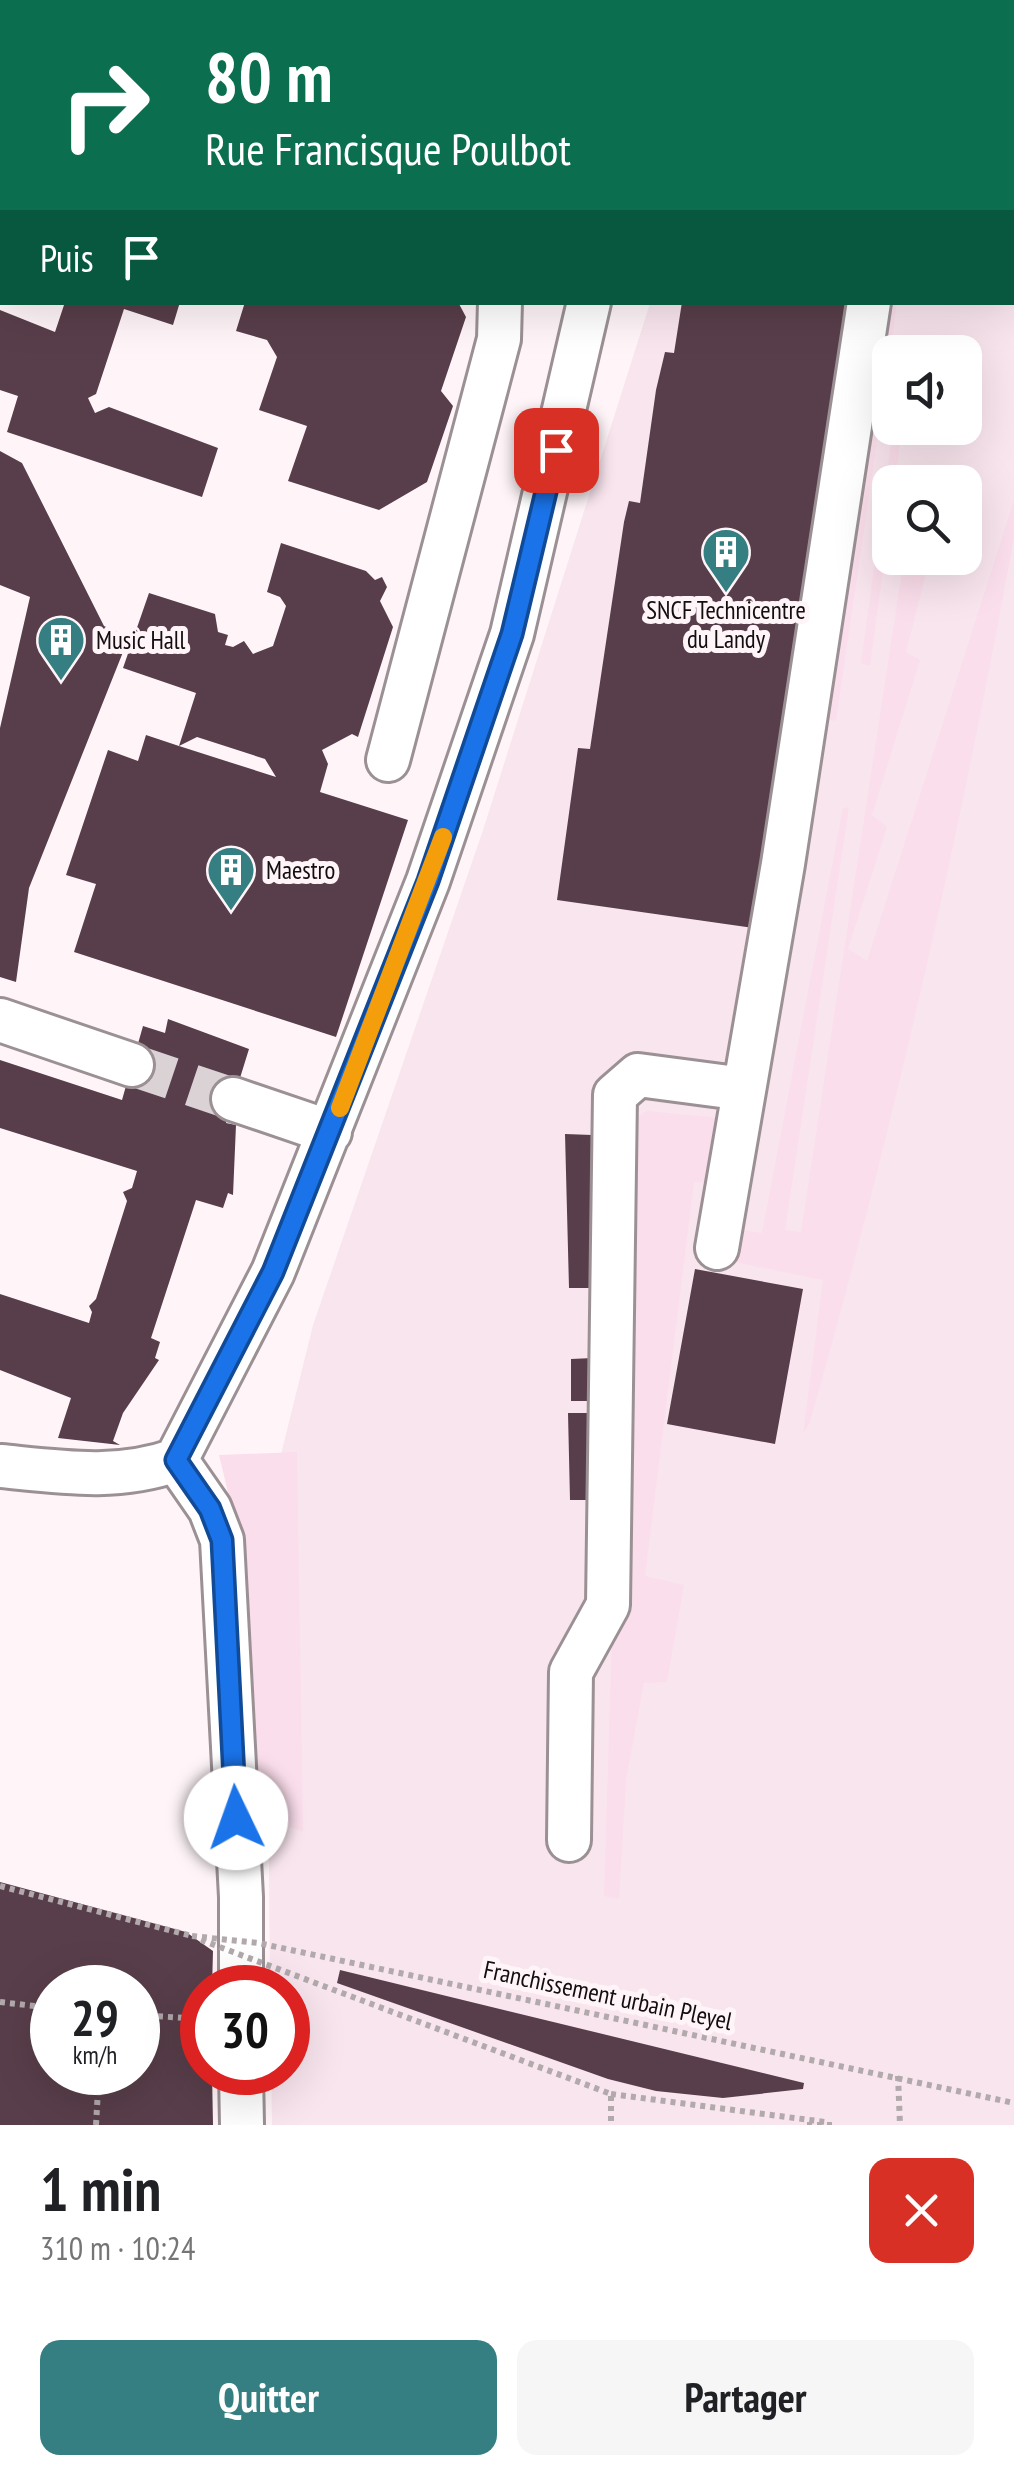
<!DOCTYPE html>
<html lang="fr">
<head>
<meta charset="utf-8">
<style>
	body { margin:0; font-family:"PT Sans Narrow",sans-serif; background:#f6f6f6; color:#202124; height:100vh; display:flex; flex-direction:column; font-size:38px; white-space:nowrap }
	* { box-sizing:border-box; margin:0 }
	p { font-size:32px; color:#757577 }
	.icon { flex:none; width:55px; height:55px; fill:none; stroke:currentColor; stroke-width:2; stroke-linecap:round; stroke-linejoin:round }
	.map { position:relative; height:2125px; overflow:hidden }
	.details { display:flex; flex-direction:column; background:#fff; flex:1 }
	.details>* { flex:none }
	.guide { position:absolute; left:0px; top:0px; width:1015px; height:305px; box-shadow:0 10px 40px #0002; background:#0b6e4f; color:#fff; overflow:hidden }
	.buttons { position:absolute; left:872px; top:335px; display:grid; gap:20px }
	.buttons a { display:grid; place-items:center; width:110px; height:110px; border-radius:20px; background:#fff; box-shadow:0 10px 40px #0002; font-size:50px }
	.speed { position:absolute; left:30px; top:1965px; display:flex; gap:20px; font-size:50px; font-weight:700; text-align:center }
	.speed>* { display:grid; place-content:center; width:130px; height:130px; border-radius:50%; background:#fff; box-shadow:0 10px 40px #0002; line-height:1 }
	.speed small { font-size:25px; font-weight:400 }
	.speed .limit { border:15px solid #d22; background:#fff; color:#111 }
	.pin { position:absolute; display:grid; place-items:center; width:85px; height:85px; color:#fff; margin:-42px; border-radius:20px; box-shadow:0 5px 15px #0006 }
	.me { position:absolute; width:110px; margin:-55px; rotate:357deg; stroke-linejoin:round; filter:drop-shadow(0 0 8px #0008) }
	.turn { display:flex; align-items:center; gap:35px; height:210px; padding:0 40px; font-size:45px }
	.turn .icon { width:130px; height:130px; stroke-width:2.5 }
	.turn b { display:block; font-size:70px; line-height:85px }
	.then { display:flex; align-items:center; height:95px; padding:0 40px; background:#0003; gap:20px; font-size:38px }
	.round { display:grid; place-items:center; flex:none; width:105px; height:105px; border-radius:20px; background:#f6f6f6 }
	.head { display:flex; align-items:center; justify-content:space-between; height:170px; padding:0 40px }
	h1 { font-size:60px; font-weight:600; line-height:75px }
	.button { display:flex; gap:20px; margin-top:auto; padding:20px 40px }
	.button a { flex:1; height:115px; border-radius:20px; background:#357e81; color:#fff; font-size:40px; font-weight:600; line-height:115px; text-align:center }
	.button a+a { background:#f6f6f6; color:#202124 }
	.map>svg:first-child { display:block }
	.built { fill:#f9e5ee; fill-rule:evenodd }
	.green { fill:#fbdeeb }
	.building { fill:#583e4a; fill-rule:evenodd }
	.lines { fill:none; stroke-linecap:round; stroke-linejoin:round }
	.minor-tunnel { stroke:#dbd2d6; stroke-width:42; stroke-dasharray:42 21; stroke-linecap:butt }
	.minor-casing { stroke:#9b9195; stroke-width:48 }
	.major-casing { stroke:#854f6a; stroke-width:60 }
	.highway-casing { stroke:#854f6a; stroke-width:60 }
	.path { stroke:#b1a9ac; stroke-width:6; stroke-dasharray:5 5; stroke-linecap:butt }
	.minor { stroke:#fff; stroke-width:42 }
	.major { stroke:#dbaac3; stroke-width:55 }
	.highway { stroke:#c3729b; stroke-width:55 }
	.path-bridge { stroke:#b1a9ac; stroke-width:6; stroke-dasharray:5 5; stroke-linecap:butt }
	.route-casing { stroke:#114b97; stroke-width:25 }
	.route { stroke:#1a73e8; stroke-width:18 }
	.slow { stroke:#f59e0b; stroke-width:18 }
	.labels { text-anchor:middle; stroke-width:10; stroke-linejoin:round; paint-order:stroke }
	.poi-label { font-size:25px; fill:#120e0f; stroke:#fff5f9; text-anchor:start }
	.street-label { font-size:25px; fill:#120e0f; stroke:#fff5f9 }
</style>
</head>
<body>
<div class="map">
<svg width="1014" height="2125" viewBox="0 0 1014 2125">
	<rect width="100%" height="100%" fill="#fff5f9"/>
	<path class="built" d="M680,0H1014V2125H272L271,2073L288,2072V1988L270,1987L268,1759L250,1579L313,1325L483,830L650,303L1012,302V2ZM890,352H965V428H890ZM890,482H965V558H890Z"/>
	<path class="green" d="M882,303H897L836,721L826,719Z
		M893,428H902L895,482H890V518L870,666L861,663Z
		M1014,500V537C960,835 893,1130 810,1422L803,1434L823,1280L735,1262L743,1230L762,1233L843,808L849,807L785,1230L801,1232L904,558H930L906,652L920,660L872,815L887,827L848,949L867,961Z
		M647,1111L720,1118L710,1183L694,1182L645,1576L684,1585L667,1682L644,1683L626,1780L619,1899L604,1896L628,1123Z
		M297,1452L303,1832L260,1815L235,1522L219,1455Z"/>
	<path class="building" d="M65,302H180L173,325L124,309L96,394L88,398L95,413L109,407L218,448L202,497L7,432L18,396L0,390V310L55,332Z
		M245,302H458L466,317L441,391L453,406L427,482L379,510L288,481L307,426L259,410L277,357L267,340L236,331Z
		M682,302H858L767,930L557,900L578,748L590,749L624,522L629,501L640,503L656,390L665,352L674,353Z
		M0,451L22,463L104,626L129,637L29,888L16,982L0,977V728L30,597L0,585Z
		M281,543L366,571L375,580L382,577L387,587L380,601L393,627L358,737L352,734L322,750L328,764L320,792L408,820L336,1037L74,952L96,884L66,875L108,750L138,761L146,735L179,746L196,693L123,668L149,593L215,614L218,632L228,635L225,645L233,647L244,641L253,654L273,646L286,606L280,597L267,592ZM197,737L265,759L276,777L179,746Z
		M168,1019L249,1049L226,1123L236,1125L233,1195L228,1193L223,1208L196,1200L151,1338L160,1342L155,1358L159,1360L123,1413L113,1441L120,1445L58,1438L71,1398L0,1370V1294L89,1323L92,1312L89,1306L96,1299L127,1201L123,1192L132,1188L137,1171L0,1128V1060L122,1100L143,1026L165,1033Z
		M565,1134L592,1135L594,1288H569Z
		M695,1269L803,1289L775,1444L667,1424Z
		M593,1358V1401H571V1359Z
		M568,1413H599L601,1500H570Z
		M0,1882L186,1932L213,1951L212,1988H202V2072H212L213,2125H0ZM52,1988H138V2072H52Z
		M340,1970L804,2083L803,2089L723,2098L656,2091L608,2079L337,1983Z"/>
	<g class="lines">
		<path class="minor-tunnel" d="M132,1065L233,1099"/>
		<g class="minor-casing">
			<path id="minor" d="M976,2L977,0
				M388,760L499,339L500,302
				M0,1020L132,1065
				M233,1099L330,1132
				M717,1248L783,864L869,302
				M176,1460L210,1509L222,1540L241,1897V1988
				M0,1466C61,1472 117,1481 176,1460L273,1272L428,881L512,634L589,302
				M569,1840L571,1672L608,1605L615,1095L638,1075L744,1089
				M241,2072L242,2125"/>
		</g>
		<g class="major-casing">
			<path id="major" d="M365,0L367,2
				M272,2L279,0
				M433,2L440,0
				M0,181L2,180"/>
		</g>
		<g class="highway-casing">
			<path id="highway" d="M652,2L653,0"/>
		</g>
		<path class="path" d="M151,2L154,0
			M0,123L2,122
			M0,1886L192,1936
			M0,2002L52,2008
			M138,2015L202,2019
			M898,2076L900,2125
			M611,2094L825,2122
			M96,2125L99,2072
			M807,2125H837"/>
		<use href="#minor" class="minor"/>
		<use href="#major" class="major"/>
		<use href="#highway" class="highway"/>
		<path class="path-bridge" d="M192,1936L258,1943L1014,2103
			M201,1940L611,2094V2125"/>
	</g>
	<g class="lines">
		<g class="route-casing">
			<path id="route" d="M236,1818L222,1540L210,1509L176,1460L273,1272L428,881L512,634L556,450"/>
		</g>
		<use href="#route" class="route"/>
		<path class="slow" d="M340,1108L443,837"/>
	</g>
	<defs>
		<g id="building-pin" transform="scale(2.5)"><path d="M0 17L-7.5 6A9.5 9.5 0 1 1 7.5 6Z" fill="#357e81" stroke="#fff5f9"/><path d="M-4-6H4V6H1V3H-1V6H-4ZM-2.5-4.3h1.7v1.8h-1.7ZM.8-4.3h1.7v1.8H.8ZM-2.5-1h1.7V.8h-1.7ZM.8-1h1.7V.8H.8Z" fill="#fff"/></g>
	</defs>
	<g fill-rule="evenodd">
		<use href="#building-pin" x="726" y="552"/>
		<use href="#building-pin" x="61" y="640"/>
		<use href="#building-pin" x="231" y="870"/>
	</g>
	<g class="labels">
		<g class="poi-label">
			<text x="726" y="619" text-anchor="middle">SNCF Technicentre<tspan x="726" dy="29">du Landy</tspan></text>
			<text x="96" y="649">Music Hall</text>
			<text x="266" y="879">Maestro</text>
		</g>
		<g class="street-label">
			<text transform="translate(608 1995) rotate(12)" y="9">Franchissement urbain Pleyel</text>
		</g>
	</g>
</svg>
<div class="buttons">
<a><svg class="icon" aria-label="sound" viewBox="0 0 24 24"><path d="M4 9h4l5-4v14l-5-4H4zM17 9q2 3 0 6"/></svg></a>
<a><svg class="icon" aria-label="search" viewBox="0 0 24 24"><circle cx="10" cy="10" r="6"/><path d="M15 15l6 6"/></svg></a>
</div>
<div class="speed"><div>29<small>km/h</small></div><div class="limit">30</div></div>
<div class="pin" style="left:556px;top:450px;background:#d93025"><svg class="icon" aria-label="arrive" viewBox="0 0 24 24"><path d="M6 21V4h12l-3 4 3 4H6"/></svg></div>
<svg class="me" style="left:236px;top:1818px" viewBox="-20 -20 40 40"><circle r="19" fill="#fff"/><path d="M0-13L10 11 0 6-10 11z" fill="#1a73e8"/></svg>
<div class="guide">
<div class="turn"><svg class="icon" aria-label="right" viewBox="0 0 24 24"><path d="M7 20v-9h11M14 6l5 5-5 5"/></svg><div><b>80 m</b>Rue Francisque Poulbot</div></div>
<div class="then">Puis<svg class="icon" aria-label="arrive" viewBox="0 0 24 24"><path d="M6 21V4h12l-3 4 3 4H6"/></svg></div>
</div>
</div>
<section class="details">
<div class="head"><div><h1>1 min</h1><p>310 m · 10:24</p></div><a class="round" style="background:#d93025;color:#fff"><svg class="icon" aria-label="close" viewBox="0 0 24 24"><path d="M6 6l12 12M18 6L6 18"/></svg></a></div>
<div class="button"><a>Quitter</a><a>Partager</a></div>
</section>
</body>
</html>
